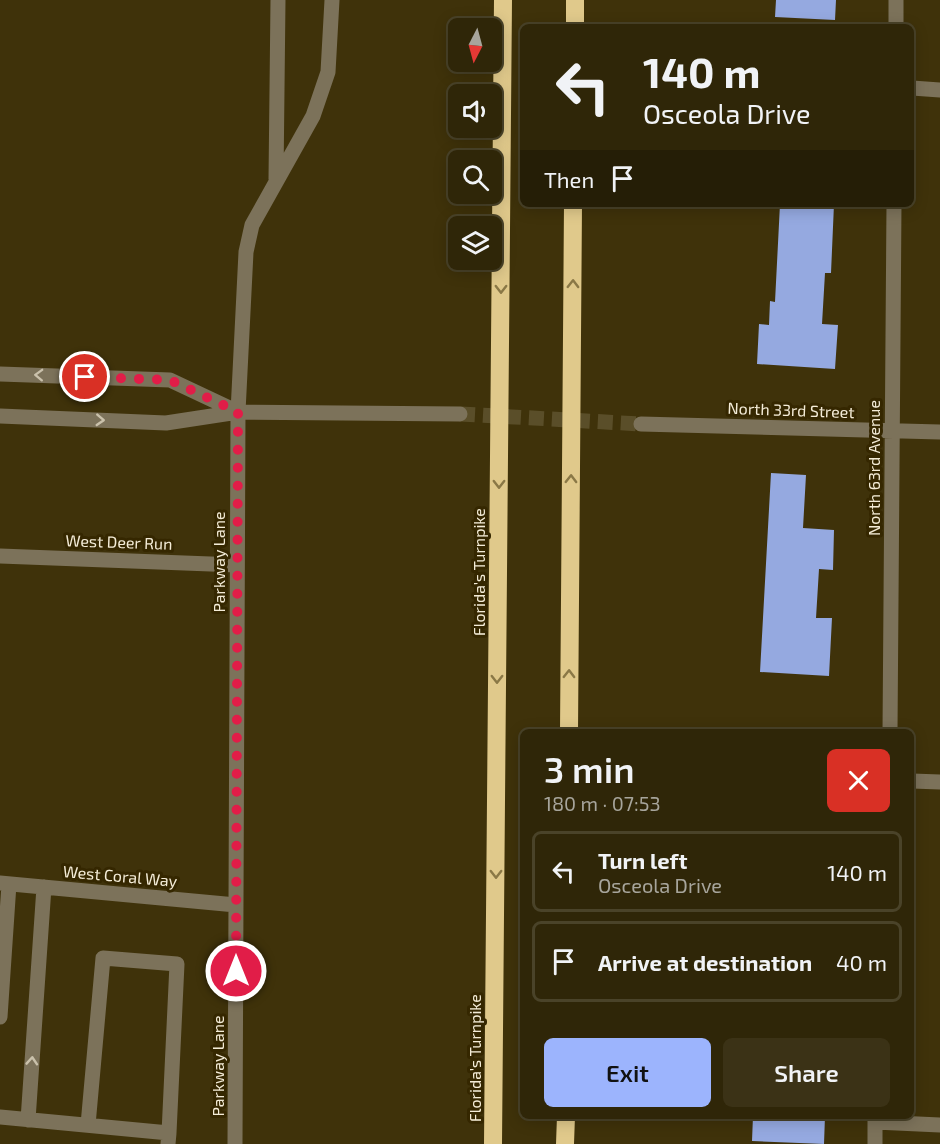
<!DOCTYPE html>
<html lang="en">
<head>
<meta charset="utf-8">
<style>
	body { margin:0; font-family:"Exo 2",sans-serif; background:#3b3216; color:#f1f3f6; height:100vh; display:flex; flex-direction:column; font-size:22px; white-space:nowrap }
	* { box-sizing:border-box; margin:0 }
	p { font-size:20px; color:#a7a59c }
	.icon { flex:none; width:33px; height:33px; fill:none; stroke:currentColor; stroke-width:2; stroke-linecap:round; stroke-linejoin:round }
	.map { position:relative; flex:1; overflow:hidden }
	.panel { position:absolute; left:520px; top:729px; width:394px; height:390px; display:flex; flex-direction:column; background:#2f2608; border-radius:9px; box-shadow:0 3px 15px #0003,0 0 0 2px #4a4329 }
	.panel>* { flex:none }
	.banner { position:absolute; left:520px; top:24px; width:394px; height:183px; border-radius:9px; box-shadow:0 3px 15px #0003,0 0 0 2px #4a4329; background:#2f2608; color:#f1f3f6; overflow:hidden }
	.needle { width:39px; rotate:186deg }
	.fabs { position:absolute; left:448px; top:18px; display:grid; gap:12px }
	.fabs a { display:grid; place-items:center; width:54px; height:54px; border-radius:9px; background:#2f2608; box-shadow:0 3px 15px #0003,0 0 0 2px #4a4329; font-size:30px }
	.pin { position:absolute; display:grid; place-items:center; width:51px; height:51px; color:#fff; margin:-26px; border:3px solid #fff; border-radius:50%; box-shadow:0 2px 6px #0007 }
	.me { position:absolute; width:66px; margin:-33px; rotate:0deg; stroke-linejoin:round; filter:drop-shadow(0 0 4px #0008) }
	.turn { display:flex; align-items:center; gap:21px; height:126px; padding:0 24px; font-size:27px }
	.turn .icon { width:78px; height:78px; stroke-width:2.5 }
	.turn b { display:block; font-size:42px; line-height:51px }
	.then { display:flex; align-items:center; height:57px; padding:0 24px; background:#0003; gap:12px; font-size:22px }
	.round { display:grid; place-items:center; flex:none; width:63px; height:63px; border-radius:9px; background:#3b3216 }
	.summary { display:flex; align-items:center; justify-content:space-between; height:102px; padding:0 24px }
	h1 { font-size:36px; font-weight:600; line-height:45px }
	.button { display:flex; gap:12px; margin-top:auto; padding:12px 24px }
	.button a { flex:1; height:69px; border-radius:9px; background:#9cb4fd; color:#111; font-size:24px; font-weight:600; line-height:69px; text-align:center }
	.button a+a { background:#3b3216; color:#f1f3f6 }
	ul { padding:0; list-style:none }
	li { display:flex; align-items:center; gap:18px; height:81px; margin:0 12px 9px; padding:0 12px; border:3px solid #4a4329; border-radius:9px }
	li div { flex:1 }
	li b { display:block; font-size:22px }
	li em { font-style:normal }
	.map>svg:first-child { display:block }
	.building { fill:#95a9e0 }
	.lines { fill:none; stroke-linecap:round; stroke-linejoin:round }
	.minor-tunnel { stroke:#5a4e29; stroke-width:15; stroke-dasharray:15 8; stroke-linecap:butt }
	.minor { stroke:#7c725a; stroke-width:15 }
	.highway { stroke:#e0c98b; stroke-width:18 }
	.oneway { stroke:#8a7846 }
	.oneway2 { stroke:#cac1ab }
	.route { stroke:#e11d48; stroke-width:10; stroke-dasharray:0 18 }
	.labels { text-anchor:middle; stroke-width:6; stroke-linejoin:round; paint-order:stroke }
	.street-label { font-size:16px; fill:#f4ecd7; stroke:#352700 }
</style>
</head>
<body>
<div class="map">
<svg width="940" height="1144" viewBox="0 0 940 1144">
	<rect width="100%" height="100%" fill="#3f320a"/>
	<path class="building" d="M776,0H836L835,20L775,17Z
		M780,204H834L831,273H825L822,324L838,325L835,369L757,364L759,324L769,325L770,301L775,302Z
		M771,473L806,475L803,528L834,530L833,570L819,569L816,618H832L829,676L760,672Z
		M753,1116H825L824,1144L752,1141Z"/>
	<g class="lines">
		<path class="minor-tunnel" d="M460,414L641,424"/>
		<path class="minor" d="M896,27V0
			M912,88L940,90
			M276,179L278,0
			M0,374L170,380L238,412
			M0,416L166,423L238,412L460,414
			M641,424L940,432
			M0,556L237,565
			M890,732L894,204
			M912,781L940,782
			M0,883L236,905
			M0,1017L9,884
			M875,1116V1144
			M0,1117L169,1133L168,1144
			M28,1120L44,887
			M875,1122L940,1125
			M88,1125L103,958L177,964L169,1133
			M235,1144L238,412L246,252L252,225L313,116L328,72L332,0"/>
		<path class="highway" d="M575,27V0
			M569,732L573,204
			M493,1144L503,0
			M565,1144L566,1116"/>
	</g>
	<defs><path id="oneway-chevron" d="M-2-3.5L2.5 0L-2 3.5" fill="none" stroke-width="1.6" stroke-linecap="round" stroke-linejoin="round" transform="scale(1.5)"/></defs>
	<g class="oneway">
		<use href="#oneway-chevron" transform="translate(573 284) rotate(-89)"/>
		<use href="#oneway-chevron" transform="translate(501 289) rotate(90)"/>
		<use href="#oneway-chevron" transform="translate(571 479) rotate(-89)"/>
		<use href="#oneway-chevron" transform="translate(499 484) rotate(90)"/>
		<use href="#oneway-chevron" transform="translate(569 674) rotate(-89)"/>
		<use href="#oneway-chevron" transform="translate(497 679) rotate(90)"/>
		<use href="#oneway-chevron" transform="translate(496 874) rotate(90)"/>
	</g>
	<g class="oneway2">
		<use href="#oneway-chevron" transform="translate(39 375) rotate(-178)"/>
		<use href="#oneway-chevron" transform="translate(100 420) rotate(3)"/>
		<use href="#oneway-chevron" transform="translate(32 1061) rotate(-86)"/>
	</g>
	<g class="lines">
		<path class="route" d="M85,377L170,380L238,412L236,971"/>
	</g>
	<g class="labels">
		<g class="street-label">
			<text transform="translate(791 410) rotate(2)" y="6">North 33rd Street</text>
			<text transform="translate(874 468) rotate(-90)" y="6">North 63rd Avenue</text>
			<text transform="translate(119 542) rotate(2)" y="6">West Deer Run</text>
			<text transform="translate(219 562) rotate(-90)" y="6">Parkway Lane</text>
			<text transform="translate(479 572) rotate(-90)" y="6">Florida's Turnpike</text>
			<text transform="translate(120 876) rotate(5)" y="6">West Coral Way</text>
			<text transform="translate(475 1058) rotate(-90)" y="6">Florida's Turnpike</text>
			<text transform="translate(218 1066) rotate(-90)" y="6">Parkway Lane</text>
		</g>
	</g>
</svg>
<div class="fabs">
<a><svg class="needle" viewBox="-14 -14 28 28"><path d="M0-13l5 13h-10z" fill="#e53935"/><path d="M0 13l5-13h-10z" fill="#a7a59c"/></svg></a>
<a><svg class="icon" aria-label="sound" viewBox="0 0 24 24"><path d="M4 9h4l5-4v14l-5-4H4zM17 9q2 3 0 6"/></svg></a>
<a><svg class="icon" aria-label="search" viewBox="0 0 24 24"><circle cx="10" cy="10" r="6"/><path d="M15 15l6 6"/></svg></a>
<a><svg class="icon" aria-label="layers" viewBox="0 0 24 24"><path d="M12 4l9 5-9 5-9-5zM3 14l9 5 9-5"/></svg></a>
</div>
<div class="pin" style="left:85px;top:377px;background:#d93025"><svg class="icon" aria-label="arrive" viewBox="0 0 24 24"><path d="M6 21V4h12l-3 4 3 4H6"/></svg></div>
<svg class="me" style="left:236px;top:971px" viewBox="-20 -20 40 40"><circle r="17" fill="#e11d48" stroke="#fff" stroke-width="3"/><path d="M0-11L8 9 0 5-8 9z" fill="#fff"/></svg>
<div class="banner">
<div class="turn"><svg class="icon" aria-label="left" viewBox="0 0 24 24"><path d="M17 20v-9H6M10 6l-5 5 5 5"/></svg><div><b>140 m</b>Osceola Drive</div></div>
<div class="then">Then<svg class="icon" aria-label="arrive" viewBox="0 0 24 24"><path d="M6 21V4h12l-3 4 3 4H6"/></svg></div>
</div>
<section class="panel">
<div class="summary"><div><h1>3 min</h1><p>180 m · 07:53</p></div><a class="round" style="background:#d93025;color:#fff"><svg class="icon" aria-label="close" viewBox="0 0 24 24"><path d="M6 6l12 12M18 6L6 18"/></svg></a></div>
<ul>
<li><svg class="icon" aria-label="left" viewBox="0 0 24 24"><path d="M17 20v-9H6M10 6l-5 5 5 5"/></svg><div><b>Turn left</b><p>Osceola Drive</p></div><em>140 m</em></li>
<li><svg class="icon" aria-label="arrive" viewBox="0 0 24 24"><path d="M6 21V4h12l-3 4 3 4H6"/></svg><div><b>Arrive at destination</b></div><em>40 m</em></li>
</ul>
<div class="button"><a>Exit</a><a>Share</a></div>
</section>
</div>
</body>
</html>
